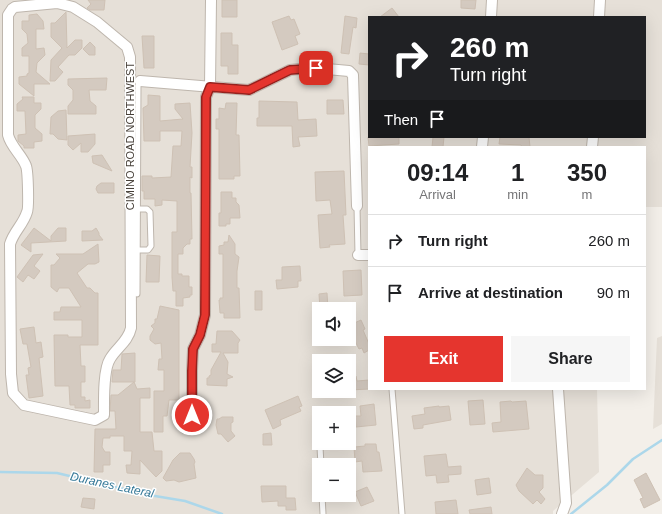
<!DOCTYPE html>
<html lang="en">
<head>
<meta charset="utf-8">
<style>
	body { margin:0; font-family:Arial,sans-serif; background:#f6f6f6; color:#202124; height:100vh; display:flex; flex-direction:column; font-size:15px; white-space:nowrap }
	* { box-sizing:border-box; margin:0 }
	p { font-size:13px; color:#757577 }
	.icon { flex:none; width:22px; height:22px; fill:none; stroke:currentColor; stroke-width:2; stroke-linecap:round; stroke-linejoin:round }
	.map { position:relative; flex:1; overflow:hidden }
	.panel { position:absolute; left:368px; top:146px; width:278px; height:244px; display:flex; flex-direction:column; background:#fff; border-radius:0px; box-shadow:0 4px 16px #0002 }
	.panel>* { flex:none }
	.top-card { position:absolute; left:368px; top:16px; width:278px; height:122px; border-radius:0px; box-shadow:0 4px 16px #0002; background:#202124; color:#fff; overflow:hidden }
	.fabs { position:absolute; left:312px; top:302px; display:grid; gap:8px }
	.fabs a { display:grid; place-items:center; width:44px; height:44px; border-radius:0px; background:#fff; box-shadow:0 4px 16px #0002; font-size:20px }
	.pin { position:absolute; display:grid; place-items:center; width:34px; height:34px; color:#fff; margin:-17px; border-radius:8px; box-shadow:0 2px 6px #0006 }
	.me { position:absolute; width:44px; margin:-22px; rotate:0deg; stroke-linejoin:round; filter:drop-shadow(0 0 3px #0008) }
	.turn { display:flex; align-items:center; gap:14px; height:84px; padding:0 16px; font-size:18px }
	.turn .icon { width:52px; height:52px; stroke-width:2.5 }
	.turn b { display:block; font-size:28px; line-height:34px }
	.then { display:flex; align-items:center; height:38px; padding:0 16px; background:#0003; gap:8px; font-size:15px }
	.eta { display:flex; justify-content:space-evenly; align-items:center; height:68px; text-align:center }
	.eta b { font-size:24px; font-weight:700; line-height:28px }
	.cta { display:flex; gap:8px; margin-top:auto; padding:8px 16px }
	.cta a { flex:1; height:46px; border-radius:0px; background:#e5352e; color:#fff; font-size:16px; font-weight:700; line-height:46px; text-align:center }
	.cta a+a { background:#f6f6f6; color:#202124 }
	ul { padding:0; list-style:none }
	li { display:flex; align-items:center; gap:12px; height:52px; padding:0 16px; border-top:1px solid #e0e0e0 }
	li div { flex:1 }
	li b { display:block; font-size:15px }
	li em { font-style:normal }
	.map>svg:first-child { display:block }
	.residential { fill:#e6e0d8; fill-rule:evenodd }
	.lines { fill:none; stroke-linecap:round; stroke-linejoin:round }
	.stream { stroke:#acd7ea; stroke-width:2.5 }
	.building { fill:#d4cac0; stroke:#cec1b4 }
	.lane-casing { stroke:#beb6ad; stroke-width:7 }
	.street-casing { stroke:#beb6ad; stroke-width:12 }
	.lane { stroke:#fff; stroke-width:5 }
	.street { stroke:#fff; stroke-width:10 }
	.route-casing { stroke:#95221e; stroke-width:10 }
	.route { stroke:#e5352e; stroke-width:7 }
	.labels { text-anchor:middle; stroke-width:3; stroke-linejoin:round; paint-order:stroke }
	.street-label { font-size:11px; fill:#463f38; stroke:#fff }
	.water-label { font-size:12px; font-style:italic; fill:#377a99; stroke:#fff }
</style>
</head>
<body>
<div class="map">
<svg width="662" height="514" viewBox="0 0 662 514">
	<rect width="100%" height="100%" fill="#f3efe9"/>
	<path class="residential" d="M0,0H662V207H645V147H369V389H597L599,472L553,511V514H0ZM369,17H645V137H369ZM319,309H349V339H319ZM319,361H349V391H319ZM319,413H349V443H319ZM319,465H349V495H319Z
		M662,336V424L653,429L657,338Z"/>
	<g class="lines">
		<path class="stream" d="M0,472L57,473L149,495L185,501L222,514
			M571,514L607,485L633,459L662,440"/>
	</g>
	<path class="building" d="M88,0H105L104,10H90L87,8L91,4Z
		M222,0H237V17H222Z
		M461,0H476L475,9L461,8Z
		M392,8L399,17H380Z
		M66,12L67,48L75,40H82V48L75,55H69L58,67L63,72L55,81H50L51,60L62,48L51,37V23H55Z
		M37,14L43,21L44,29H36V49L44,48L45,55L37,63L36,72L50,84H34V96L19,84V77L27,76V74L29,73V56H22V48L28,43L27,34L22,29V21H29V15Z
		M289,16L291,20L294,19L300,34L295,36L298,44L282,50L272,22Z
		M345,16L357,18L356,28L353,27L349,54L341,53Z
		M221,33H232V45H238V74H228V66H221Z
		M142,36H154V68H144Z
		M90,42L95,47V55H89L83,49Z
		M320,51L331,52L330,62H319Z
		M360,53L369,54V65L359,64Z
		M107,78L106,90H89L90,101L96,106V114H68V106L73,100V90L68,85V79Z
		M148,95L160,96V121L183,119L175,109V104L190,103L192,133L190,167H192V178L190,177V193H191L192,239H190V244H187L183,248V254H178V274H182V276H189V287H192V295H190V297L183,298V306H176V291H173L172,277V232H177V201L162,200V205L155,206V199H144V191H142V176H152V178L171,177L173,146H181L182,131H160V141H144L143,108L148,105Z
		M22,97H34V103H41V109L35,115V128L42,134V141L34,142V148H24V146L18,141V135L26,134L25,111H17V104L23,99Z
		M327,100H343L344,114H327Z
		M259,101L297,102L298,120L316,119L317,136L298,137L300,146L293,147L292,126H257V118H259Z
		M226,103H237L236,135H239L240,176H234V179H219V129H216V119H219V108L225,109Z
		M66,110L67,140L58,139L53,134H50L51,117L58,111Z
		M95,134V144L88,152H81V143L73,150L68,145V136Z
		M368,137H399V144L369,146Z
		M433,137H444L443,147H432Z
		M500,137H529L530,147H522L521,145L499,144Z
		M102,155L112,171L93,163L92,156Z
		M344,171L346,215H343L345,244L329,245L330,247L320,248L318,215L332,214L330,200L316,201L315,172Z
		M101,183H114V193H98L96,189L97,186Z
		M221,192H232V198H236V202L239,205L240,218H230V224H226V226H219V213H221Z
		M34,228L51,241V236L58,228H66V241L31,243V252L21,245Z
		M96,228L99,233V235L103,240L82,241V231H92Z
		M229,235L235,244V254L239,257L237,271V288H239L240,318H224V313H220L219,300H220V298H223V254H219V246L224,245V242H228Z
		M98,244L99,262L95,264H88L77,273L87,288H90L95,293H98V345H80L81,366H85V382H81V397H85V401L90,400V408H75V405H70L69,386H55L54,335H68V337H82V320H54V312H60L61,307H81L69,288H59L57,292L51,287V265H54L60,258L56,254H83Z
		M43,254L34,266L40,271L34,279L28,275L23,282L17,277L33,255Z
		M147,255L160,256L159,282H146Z
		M300,266L301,281H298V287L277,289L276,280H282V267Z
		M361,270L362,295L344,296L343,271Z
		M255,291H262V310H255Z
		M327,293L328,309H320L319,294Z
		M160,306L179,310V400H169L167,416H163V432H154V391H164V370H158L159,359H162L161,343L155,344L150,340V336L154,329L151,326L155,323V319H157Z
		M361,320L365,329L363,330L369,344V350L364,353L362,348L359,349L353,337L355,336L350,325Z
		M34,327L36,343L41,342L43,357L39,358L43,396L29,398L26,375H29L28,368L31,367L27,344H23L20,329Z
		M217,331H232L240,340L238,343V353H223L228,362L227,374L233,377L227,379V386L207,385V378H209V376L211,375V370L221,352H212V344H216Z
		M135,353V382H112L113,370H121L122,354Z
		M349,376H356L357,381L369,380V389L349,390Z
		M134,382L137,389L150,388V398H140V432H152L154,451H162V471L156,477L140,460V474L127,473L126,465H131L132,451H124V436H110V438H103L102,447L105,452H110V465H103V472H94L95,429H116L115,411H110L111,395H118Z
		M298,396L302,406L299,407L301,411L280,420L281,425L273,429L265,410Z
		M483,400L485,424L470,425L468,401Z
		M511,401L512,402L526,401L529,429L493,432L492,423L501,422L500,402Z
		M374,404L376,425L356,427L355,416H361L360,406Z
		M439,406V407L449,406L451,420L423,425V428L414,429L412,416L425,414L424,408Z
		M222,417H233V422L231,423V431L235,436L228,442L221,434H218L216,425L217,419H219Z
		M271,433L272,445H263V434Z
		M365,444H376L377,452H379L382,471L363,472L362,461L355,462L354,447L365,446Z
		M180,453H190L194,459L195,462L194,464L196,478L179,482L174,480L166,481L163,478L173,460Z
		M446,454L448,467L461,466V474L448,475L449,482L437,483L436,475L426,476L424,456Z
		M527,468L535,475H543V488L539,492L545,499L541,504L537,500L533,504L519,491L516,485Z
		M646,473L660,500L644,508L640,499L643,498L634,480Z
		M489,478L491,493L477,495L475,480Z
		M261,486H286V498H295L296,510H286V506H278V501L262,502Z
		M367,487L374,501L361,506L355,492Z
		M83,498L95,499L94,509L81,507Z
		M456,500L458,514H436L435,502Z
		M491,507L492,514H470L469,510Z"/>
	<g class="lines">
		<g class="lane-casing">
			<path id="lane" d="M357,206L358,255
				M138,250H148L151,246L150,212L147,209H138
				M137,294L138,86L140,81
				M392,389L402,514
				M320,447L321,465
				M322,495L323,514"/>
		</g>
		<g class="street-casing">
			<path id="street" d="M57,0V3L73,7L97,22L127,47L130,57L131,328C128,342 116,348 110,359C103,370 104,401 104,415L95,420L24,405L13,393L11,374L10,244C14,231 23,225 27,212C29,208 28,171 26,166C22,155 11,147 8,135V15L12,9L15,7L57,3
				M491,17L492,0
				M599,17L600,0
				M140,81L249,90L290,70L299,69L316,68L349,71L353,75L357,206
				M482,147L483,137
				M592,147L593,137
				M358,255H369
				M558,389L566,503L562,514
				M185,428L192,415V371L193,349L200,335L205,315L206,97L210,87L211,0"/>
		</g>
		<use href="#lane" class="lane"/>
		<use href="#street" class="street"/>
	</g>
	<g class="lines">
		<g class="route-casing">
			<path id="route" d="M192,415V371L193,349L200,335L205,315L206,97L210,87L249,90L290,70L316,68"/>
		</g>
		<use href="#route" class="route"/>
	</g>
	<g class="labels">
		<g class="street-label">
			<text transform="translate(130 136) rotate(-90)" y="4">CIMINO ROAD NORTHWEST</text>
		</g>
		<g class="water-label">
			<text transform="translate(112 485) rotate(12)" y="4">Duranes Lateral</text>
		</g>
	</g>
</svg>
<div class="fabs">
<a><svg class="icon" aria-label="sound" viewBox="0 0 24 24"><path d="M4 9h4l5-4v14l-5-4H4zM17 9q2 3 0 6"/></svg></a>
<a><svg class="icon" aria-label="layers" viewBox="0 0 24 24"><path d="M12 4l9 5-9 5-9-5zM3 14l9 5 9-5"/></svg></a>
<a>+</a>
<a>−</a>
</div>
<div class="pin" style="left:316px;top:68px;background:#d93025"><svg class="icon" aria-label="arrive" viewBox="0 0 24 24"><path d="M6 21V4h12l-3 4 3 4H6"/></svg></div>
<svg class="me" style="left:192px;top:415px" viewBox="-20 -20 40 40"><circle r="17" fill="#e5352e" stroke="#fff" stroke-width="3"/><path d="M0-11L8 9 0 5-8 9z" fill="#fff"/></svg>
<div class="top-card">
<div class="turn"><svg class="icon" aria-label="right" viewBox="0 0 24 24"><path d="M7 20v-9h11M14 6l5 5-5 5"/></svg><div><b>260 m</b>Turn right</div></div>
<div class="then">Then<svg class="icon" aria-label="arrive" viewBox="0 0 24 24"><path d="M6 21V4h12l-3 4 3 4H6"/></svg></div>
</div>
<section class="panel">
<div class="eta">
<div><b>09:14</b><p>Arrival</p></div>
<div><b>1</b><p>min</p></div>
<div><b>350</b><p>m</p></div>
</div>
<ul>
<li><svg class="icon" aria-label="right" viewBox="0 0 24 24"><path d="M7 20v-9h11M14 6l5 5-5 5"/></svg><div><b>Turn right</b></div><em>260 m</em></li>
<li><svg class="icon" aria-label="arrive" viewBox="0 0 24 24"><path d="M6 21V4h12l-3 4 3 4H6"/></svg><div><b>Arrive at destination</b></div><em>90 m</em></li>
</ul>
<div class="cta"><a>Exit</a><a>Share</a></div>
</section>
</div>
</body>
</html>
